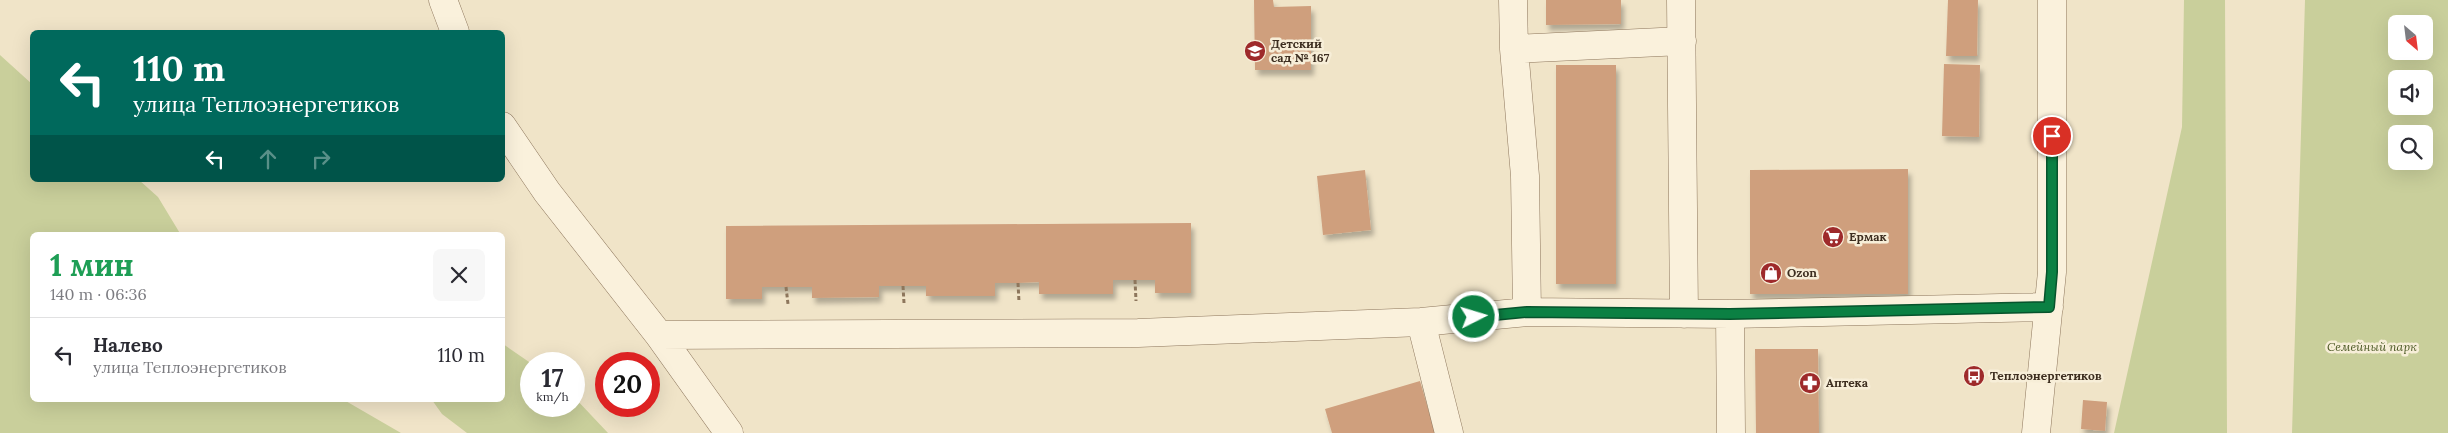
<!DOCTYPE html>
<html lang="ru">
<head>
<meta charset="utf-8">
<style>
	body { margin:0; font-family:Lora,serif; background:#f7f7f7; color:#2b2b33; height:100vh; display:flex; flex-direction:column; font-size:19px; white-space:nowrap }
	* { box-sizing:border-box; margin:0 }
	p { font-size:16px; color:#7c7c81 }
	.icon { flex:none; width:28px; height:28px; fill:none; stroke:currentColor; stroke-width:2; stroke-linecap:round; stroke-linejoin:round }
	.map { position:relative; flex:1; overflow:hidden }
	.sheet { position:absolute; left:30px; top:232px; width:475px; height:170px; display:flex; flex-direction:column; background:#fff; border-radius:8px; box-shadow:0 5px 20px #0002 }
	.sheet>* { flex:none }
	.top-card { position:absolute; left:30px; top:30px; width:475px; height:152px; border-radius:8px; box-shadow:0 5px 20px #0002; background:#00695c; color:#fff; overflow:hidden }
	.needle { width:32px; rotate:152deg }
	.tools { position:absolute; left:2388px; top:15px; display:grid; gap:10px }
	.tools a { display:grid; place-items:center; width:45px; height:45px; border-radius:8px; background:#fff; box-shadow:0 5px 20px #0002; font-size:25px }
	.speed { position:absolute; left:520px; top:352px; display:flex; gap:10px; font-size:25px; font-weight:700; text-align:center }
	.speed>* { display:grid; place-content:center; width:65px; height:65px; border-radius:50%; background:#fff; box-shadow:0 5px 20px #0002; line-height:1 }
	.speed small { font-size:12px; font-weight:400 }
	.speed .limit { border:8px solid #d22; background:#fff; color:#111 }
	.pin { position:absolute; display:grid; place-items:center; width:42px; height:42px; color:#fff; margin:-21px; border:2px solid #fff; border-radius:50%; box-shadow:0 1px 5px #0007 }
	.me { position:absolute; width:55px; margin:-28px; rotate:85deg; stroke-linejoin:round; filter:drop-shadow(0 0 4px #0008) }
	.turn { display:flex; align-items:center; gap:18px; height:105px; padding:0 20px; font-size:22px }
	.turn .icon { width:65px; height:65px; stroke-width:2.5 }
	.turn b { display:block; font-size:35px; line-height:42px }
	.lanes { display:flex; align-items:center; height:48px; padding:0 20px; background:#0003; justify-content:center; gap:25px; direction:ltr }
	.lanes .off { opacity:.35 }
	.round { display:grid; place-items:center; flex:none; width:52px; height:52px; border-radius:8px; background:#f7f7f7 }
	.summary { display:flex; align-items:center; justify-content:space-between; height:85px; padding:0 20px }
	h1 { font-size:30px; font-weight:700; line-height:38px; color:#1e9e55 }
	ul { padding:0; list-style:none }
	li { display:flex; align-items:center; gap:15px; height:75px; padding:0 20px; border-top:1px solid #e1e1e2 }
	li div { flex:1 }
	li b { display:block; font-size:19px }
	li em { font-style:normal }
	.map>svg:first-child { display:block }
	.green { fill:#c9cf9b; fill-rule:evenodd }
	.building { fill:#cf9f7d; filter:url(#shadow) }
	.lines { fill:none; stroke-linecap:round; stroke-linejoin:round }
	.minor-casing { stroke:#8d765c; stroke-width:29 }
	.path { stroke:#8d765c; stroke-width:3; stroke-dasharray:4 2.5; stroke-linecap:butt }
	.minor { stroke:#faf1dc; stroke-width:28 }
	.route-casing { stroke:#07532c; stroke-width:12 }
	.route { stroke:#0b8043; stroke-width:9 }
	.labels { text-anchor:middle; stroke-width:5; stroke-linejoin:round; paint-order:stroke }
	.poi-label { font-size:12px; font-weight:bold; fill:#3d2e20; stroke:#f7eed8; text-anchor:start }
	.park-label { font-size:12px; font-style:italic; fill:#4d5a26; stroke:#f7eed8 }
</style>
</head>
<body>
<div class="map">
<svg width="2448" height="433" viewBox="0 0 2448 433">
	<defs>
		<filter id="shadow"><feDropShadow dx="3" dy="5.5" stdDeviation="2.5" flood-color="#0004"/></filter>
	</defs>
	<rect width="100%" height="100%" fill="#f0e4c8"/>
	<path class="green" d="M2184,0H2225L2227,433H2114L2182,127Z
		M2305,0H2448V433H2292ZM2396,24H2424V51H2396ZM2396,79H2424V106H2396ZM2396,134H2424V161H2396Z
		M0,55L32,84V180H139L158,197L181,235H32V400H344L401,433H0Z
		M503,344L532,364L531,406H574V397L608,433H467L442,414L432,400H502Z"/>
	<path class="building" d="M1254,0H1273L1274,7L1311,6V70H1255Z
		M1546,0H1621V24L1546,25Z
		M1948,0H1978L1977,56H1946Z
		M1944,64L1980,65L1979,137L1942,136Z
		M1556,65H1616V284H1556Z
		M1908,169V294H1750V170Z
		M1365,170L1371,230L1323,235L1317,176Z
		M1191,223V293H1155V280H1113V294H1039V282L1018,283H995V296H926V286H879V297L812,298V287H762V299H726V226Z
		M1755,349H1818L1819,433H1756Z
		M1420,381L1435,433H1332L1325,409Z
		M2083,400L2107,402L2105,431L2081,429Z"/>
	<g class="lines">
		<g class="minor-casing">
			<path id="minor" d="M443,0L455,32
				M1513,0L1514,49L1525,176L1527,312
				M1681,0L1684,314
				M1514,49L1682,41
				M502,126L547,192L659,335L729,433
				M1730,314L1731,433
				M1421,322L1449,433
				M659,335L1138,333L1421,322L1527,312L1730,314L2049,307
				M2036,433L2052,272V0"/>
		</g>
		<path class="path" d="M1135,280L1136,301
			M1018,283L1019,302
			M903,286L904,303
			M786,287L788,304"/>
		<use href="#minor" class="minor"/>
	</g>
	<g class="lines">
		<g class="route-casing">
			<path id="route" d="M1474,317L1527,312L1730,314L2049,307L2052,272V136"/>
		</g>
		<use href="#route" class="route"/>
	</g>
	<defs>
		<g id="school-disc" transform="scale(1.125)"><circle r="9.5" fill="#9e2a2b" stroke="#f7eed8"/><path d="M0-5L7-2L0 1L-7-2ZM-4 1L0 2.5L4 1V4Q0 6-4 4Z" fill="#fff"/></g>
		<g id="supermarket-disc" transform="scale(1.125)"><circle r="9.5" fill="#9e2a2b" stroke="#f7eed8"/><path d="M-6-5.5h2.5l.6 2H6L4.5 2H-2.5L-4.4-4H-6ZM-1.5 3.2a1.3 1.3 0 1 0 .1 0ZM3 3.2a1.3 1.3 0 1 0 .1 0Z" fill="#fff"/></g>
		<g id="shop-disc" transform="scale(1.125)"><circle r="9.5" fill="#9e2a2b" stroke="#f7eed8"/><path d="M-5-2.5h2.3a2.7 3.5 0 0 1 5.4 0H5L5.5 6h-11ZM-1.5-2.5h3a1.5 2.3 0 0 0-3 0Z" fill="#fff"/></g>
		<g id="bus-disc" transform="scale(1.125)"><circle r="9.5" fill="#9e2a2b" stroke="#f7eed8"/><path d="M-5-6H5V4H4V6H2V4H-2V6H-4V4H-5ZM-3.5-4V0h7V-4ZM-3.5 1.2v1.5H-2V1.2ZM2 1.2v1.5H3.5V1.2Z" fill="#fff"/></g>
		<g id="pharmacy-disc" transform="scale(1.125)"><circle r="9.5" fill="#9e2a2b" stroke="#f7eed8"/><path d="M-2-6h4v4h4v4h-4v4h-4v-4h-4v-4h4Z" fill="#fff"/></g>
	</defs>
	<g fill-rule="evenodd">
		<use href="#school-disc" x="1255" y="51"/>
		<use href="#supermarket-disc" x="1833" y="237"/>
		<use href="#shop-disc" x="1771" y="273"/>
		<use href="#bus-disc" x="1974" y="376"/>
		<use href="#pharmacy-disc" x="1810" y="383"/>
	</g>
	<g class="labels">
		<g class="poi-label">
			<text x="1271" y="48">Детский<tspan x="1271" dy="14">сад № 167</tspan></text>
			<text x="1849" y="241">Ермак</text>
			<text x="1787" y="277">Ozon</text>
			<text x="1990" y="380">Теплоэнергетиков</text>
			<text x="1826" y="387">Аптека</text>
		</g>
		<g class="park-label">
			<text x="2372" y="351">Семейный парк</text>
		</g>
	</g>
</svg>
<div class="tools">
<a><svg class="needle" viewBox="-14 -14 28 28"><path d="M0-13l5 13h-10z" fill="#e53935"/><path d="M0 13l5-13h-10z" fill="#7c7c81"/></svg></a>
<a><svg class="icon" aria-label="sound" viewBox="0 0 24 24"><path d="M4 9h4l5-4v14l-5-4H4zM17 9q2 3 0 6"/></svg></a>
<a><svg class="icon" aria-label="search" viewBox="0 0 24 24"><circle cx="10" cy="10" r="6"/><path d="M15 15l6 6"/></svg></a>
</div>
<div class="speed"><div>17<small>km/h</small></div><div class="limit">20</div></div>
<div class="pin" style="left:2052px;top:136px;background:#d93025"><svg class="icon" aria-label="arrive" viewBox="0 0 24 24"><path d="M6 21V4h12l-3 4 3 4H6"/></svg></div>
<svg class="me" style="left:1474px;top:317px" viewBox="-20 -20 40 40"><circle r="17" fill="#0b8043" stroke="#fff" stroke-width="3"/><path d="M0-11L8 9 0 5-8 9z" fill="#fff"/></svg>
<div class="top-card">
<div class="turn"><svg class="icon" aria-label="left" viewBox="0 0 24 24"><path d="M17 20v-9H6M10 6l-5 5 5 5"/></svg><div><b>110 m</b>улица Теплоэнергетиков</div></div>
<div class="lanes"><svg class="icon" aria-label="left" viewBox="0 0 24 24"><path d="M17 20v-9H6M10 6l-5 5 5 5"/></svg><svg class="icon off" aria-label="ahead" viewBox="0 0 24 24"><path d="M12 20V5M6 11l6-6 6 6"/></svg><svg class="icon off" aria-label="right" viewBox="0 0 24 24"><path d="M7 20v-9h11M14 6l5 5-5 5"/></svg></div>
</div>
<section class="sheet">
<div class="summary"><div><h1>1 мин</h1><p>140 m · 06:36</p></div><a class="round"><svg class="icon" aria-label="close" viewBox="0 0 24 24"><path d="M6 6l12 12M18 6L6 18"/></svg></a></div>
<ul>
<li><svg class="icon" aria-label="left" viewBox="0 0 24 24"><path d="M17 20v-9H6M10 6l-5 5 5 5"/></svg><div><b>Налево</b><p>улица Теплоэнергетиков</p></div><em>110 m</em></li>
</ul>
</section>
</div>
</body>
</html>
